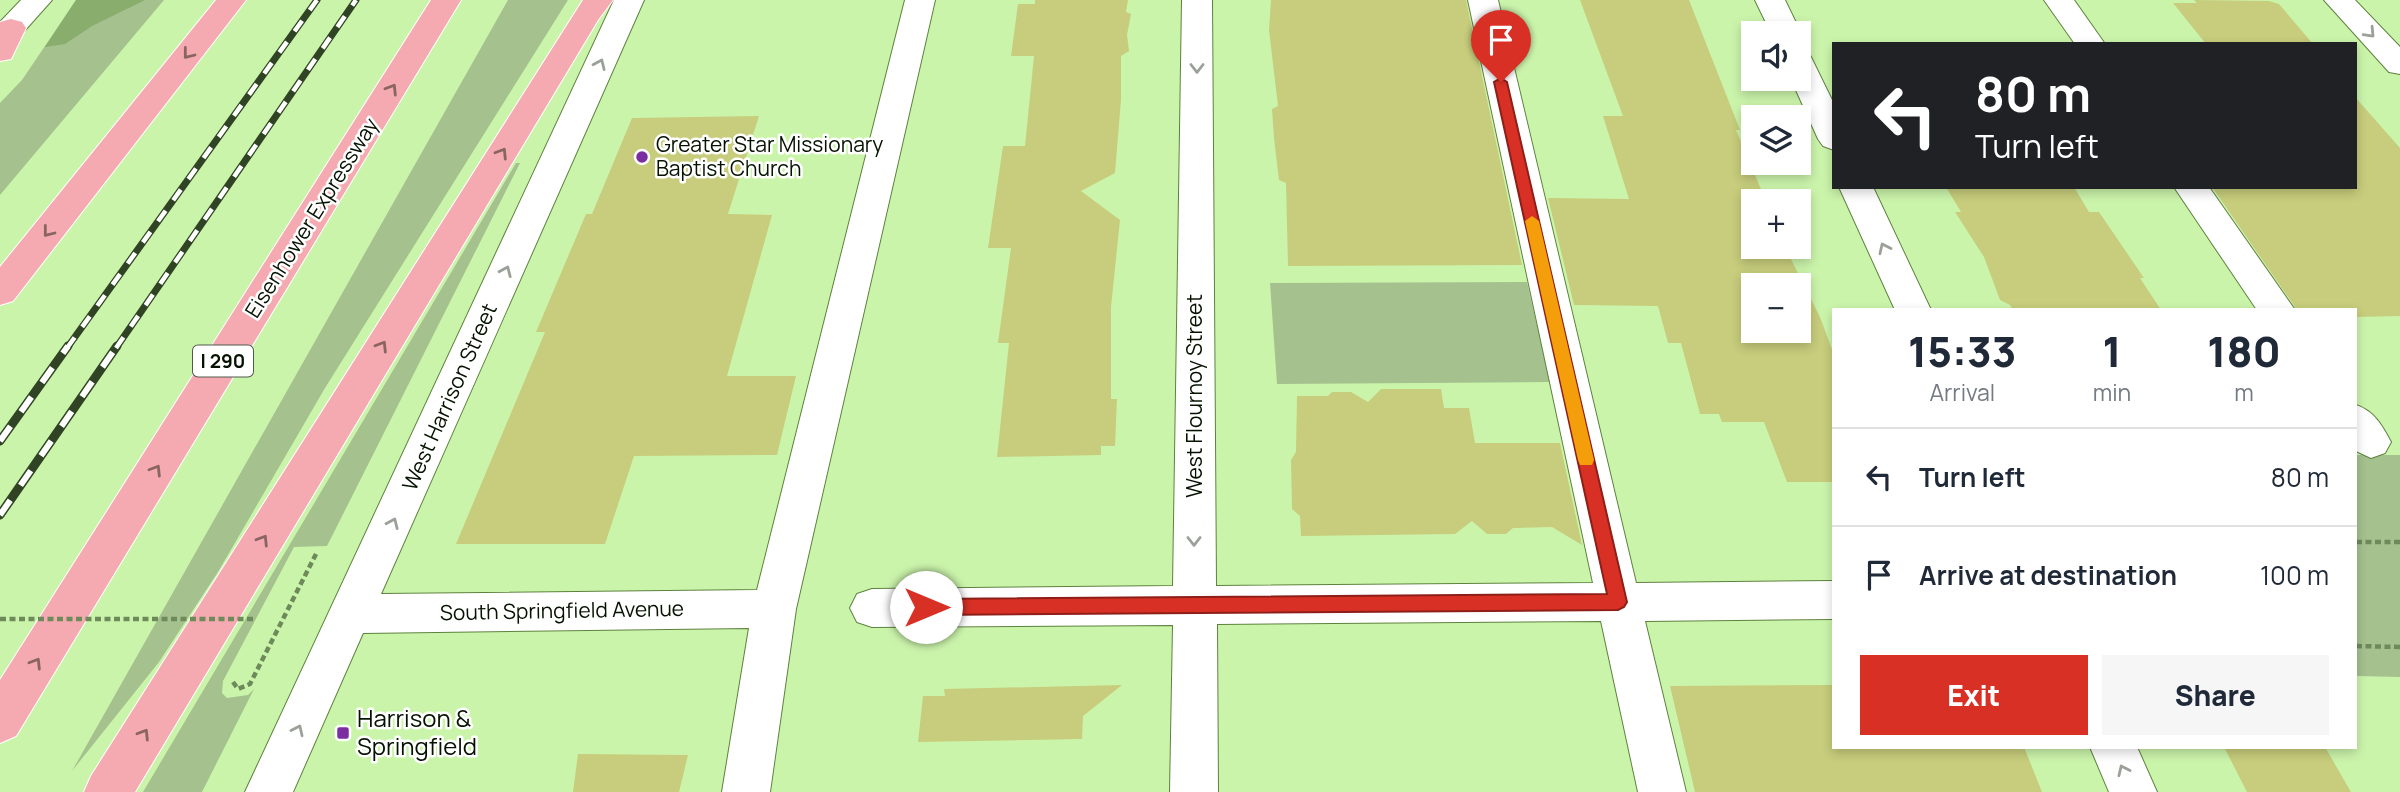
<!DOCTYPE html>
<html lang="en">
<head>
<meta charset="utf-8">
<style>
	body { margin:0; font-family:Manrope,sans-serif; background:#f6f6f7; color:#1f2937; height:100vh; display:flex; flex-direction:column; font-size:26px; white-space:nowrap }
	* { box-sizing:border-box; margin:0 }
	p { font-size:23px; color:#747a83 }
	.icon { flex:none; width:38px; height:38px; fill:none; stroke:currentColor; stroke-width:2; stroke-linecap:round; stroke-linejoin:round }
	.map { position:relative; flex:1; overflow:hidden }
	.drawer { position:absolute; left:1832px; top:308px; width:525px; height:441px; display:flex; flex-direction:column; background:#fff; border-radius:0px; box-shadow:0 4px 10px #0003 }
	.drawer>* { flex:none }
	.banner { position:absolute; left:1832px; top:42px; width:525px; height:147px; border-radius:0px; box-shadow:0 4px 10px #0003; background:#202124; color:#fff; overflow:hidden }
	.tools { position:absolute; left:1741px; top:21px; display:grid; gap:14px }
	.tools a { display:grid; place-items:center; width:70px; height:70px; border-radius:0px; background:#fff; box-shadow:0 4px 10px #0003; font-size:35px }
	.pin { position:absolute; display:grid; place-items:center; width:60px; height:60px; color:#fff; margin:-72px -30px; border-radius:50% 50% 50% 0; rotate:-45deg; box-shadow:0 0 7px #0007 }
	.pin .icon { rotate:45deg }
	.me { position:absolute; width:77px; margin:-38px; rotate:90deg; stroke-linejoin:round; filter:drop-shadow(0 0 5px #0008) }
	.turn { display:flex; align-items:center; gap:24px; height:147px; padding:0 28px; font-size:32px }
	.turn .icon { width:91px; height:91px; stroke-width:2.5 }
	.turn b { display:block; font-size:49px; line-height:60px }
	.eta { display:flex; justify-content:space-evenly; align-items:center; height:119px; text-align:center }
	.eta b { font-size:42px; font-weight:800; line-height:49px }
	.cta { display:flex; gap:14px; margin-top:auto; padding:14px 28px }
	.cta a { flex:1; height:80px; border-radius:0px; background:#d93025; color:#fff; font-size:28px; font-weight:800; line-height:80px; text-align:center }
	.cta a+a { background:#f6f6f7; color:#1f2937 }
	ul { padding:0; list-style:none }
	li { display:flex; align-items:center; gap:21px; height:98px; padding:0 28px; border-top:2px solid #e0e1e3 }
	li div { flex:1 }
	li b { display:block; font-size:26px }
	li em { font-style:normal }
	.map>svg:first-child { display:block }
	.green { fill:#a4c18e }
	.forest { fill:#89ad6d }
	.building { fill:#c7cd7c; fill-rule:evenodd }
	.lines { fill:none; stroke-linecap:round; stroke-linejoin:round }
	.minor-casing { stroke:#5e823e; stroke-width:2 }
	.highway-casing { stroke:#fff; stroke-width:2 }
	.path { stroke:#6e8a5a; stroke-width:4.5; stroke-dasharray:6 3.5; stroke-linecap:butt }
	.minor { fill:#fff; fill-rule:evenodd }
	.highway { fill:#f5a9b1; fill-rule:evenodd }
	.rail-far1-casing { stroke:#304325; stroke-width:7 }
	.rail-casing { stroke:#304325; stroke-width:9 }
	.rail-far1 { stroke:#fff; stroke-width:4.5; stroke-dasharray:13; stroke-linecap:butt }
	.rail { stroke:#fff; stroke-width:6; stroke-dasharray:18; stroke-linecap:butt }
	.path-bridge { stroke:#6e8a5a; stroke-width:4.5; stroke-dasharray:6 3.5; stroke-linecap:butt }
	.oneway { stroke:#9ba099 }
	.oneway2 { stroke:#896561 }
	.route { fill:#d93025; stroke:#8d1f18; stroke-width:2 }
	.slow { fill:#f59e0b }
	.poi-dot { fill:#7a2e9f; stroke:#fff; stroke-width:2.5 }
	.labels { text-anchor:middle; stroke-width:5; stroke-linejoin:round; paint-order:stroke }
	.shield { fill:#fff; stroke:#50594c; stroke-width:2 }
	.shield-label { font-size:19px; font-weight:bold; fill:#051200 }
	.poi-label { font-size:21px; fill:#051200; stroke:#fff; text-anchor:start }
	.street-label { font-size:21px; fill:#051200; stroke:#fff }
	.near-poi-label { font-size:24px; fill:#051200; stroke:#fff; text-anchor:start }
</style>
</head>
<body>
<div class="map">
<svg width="2400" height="792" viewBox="0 0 2400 792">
	<rect width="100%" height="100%" fill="#cbf4ab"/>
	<path class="green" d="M76,0H164L0,195V103L22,80Z
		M508,0H568L325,388L218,572L159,662L72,771Z
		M516,163H520L327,546L294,547L223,681L222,693L227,698L248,695L254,689L202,792H143Z
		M1527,282L1550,382L1277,384L1270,283Z
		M2356,453L2357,455H2400V677L2356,676Z"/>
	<path class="forest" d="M76,0H145L92,26L65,44L45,47Z"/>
	<path class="building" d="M1035,0H1128L1126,12L1131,14L1127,35L1129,51L1121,56V100L1115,173L1081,191L1120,220L1111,307V399H1117L1115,446H1101V455L997,457L1009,343H998L1011,248H988L1003,146H1025L1034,56H1011L1018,4H1035Z
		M1271,0H1466L1522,265L1288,266L1286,183L1279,180L1274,138L1272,109L1278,106L1269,30Z
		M1580,0H1689L1740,130H1736L1766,201H1754V247H1785L1820,317L1834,355V482H1787L1764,422H1722L1719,414H1700L1681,343H1668L1658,306L1574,305L1548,198L1629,199L1603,116H1623ZM1754,285H1799V331H1754Z
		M2194,0L2269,1L2279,4L2313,44H2206L2173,3H2197Z
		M2356,98L2400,148V316L2356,317V310H2297L2212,187H2356Z
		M759,116L728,214L772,215L727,376H796L777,455L634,456L605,544H456L545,332H536L586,214H592L632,118Z
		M1946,187H2074L2089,212H2099L2144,278H2140L2161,310H2013L2010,305L2000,300L1984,257L1955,212H1961Z
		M1381,389H1441L1444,408H1469L1475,443H1560L1582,545L1552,527L1513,528L1506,534H1487L1472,521L1455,534L1301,536L1300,516L1292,509L1291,460L1296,452L1297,396H1328L1332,392H1351L1368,402Z
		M1122,685L1083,716L1082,739L918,742L923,696H945L944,689Z
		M1834,685V747H2024L2042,792H1695L1670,686Z
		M2224,747H2325L2351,792H2247Z
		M578,754L688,755L679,792H573Z"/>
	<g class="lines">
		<g class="minor-casing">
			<path id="minor" d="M21,0H52L11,46L0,49V22Z
				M614,0H644L381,594L757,590L905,0H935L796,609L770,792H722L749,628L363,633L293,792H245Z
				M1182,0H1212L1216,586L1593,583L1468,0H1498L1636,583L1834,581V619L1645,621L1686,792H1638L1601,621L1217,624L1218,792H1170L1173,625L872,627L857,622L850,608L857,594L872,589L1173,586Z
				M1755,0H1785L1801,33L1799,36V33H1771Z
				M2044,0H2074L2105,44H2075Z
				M2324,0H2355L2400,47V74L2389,72Z
				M1799,53L1810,55L1834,104V150L1823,146L1818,139L1791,79H1799Z
				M1839,187H1873L1931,310H1895Z
				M2174,187H2209L2295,310H2257Z
				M2356,405C2374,411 2382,425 2391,442L2385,453L2371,458L2356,451Z
				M2090,747H2137L2157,792H2109Z"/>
		</g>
		<g class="highway-casing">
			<path id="highway" d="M216,0H246L13,301L0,305V267Z
				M431,0H461L16,736L0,743V680Z
				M583,0H613L598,20L135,792H84L91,776Z
				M11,19L22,22L26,28L11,59L0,61V22Z"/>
		</g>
		<path class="path" d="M2356,542H2400
			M2356,646L2400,647
			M233,682L238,689L250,684L317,552"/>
		<use href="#minor" class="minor"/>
		<use href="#highway" class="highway"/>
		<g class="rail-far1-casing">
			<path id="rail-far1" d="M67,348L317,0
				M116,348L356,0"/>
		</g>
		<g class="rail-casing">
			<path id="rail" d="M0,441L68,346
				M0,515L117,346"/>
		</g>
		<use href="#rail-far1" class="rail-far1"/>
		<use href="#rail" class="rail"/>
		<path class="path-bridge" d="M0,619H256"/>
	</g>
	<defs><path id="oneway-chevron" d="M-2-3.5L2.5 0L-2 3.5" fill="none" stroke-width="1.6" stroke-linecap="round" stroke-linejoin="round" transform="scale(1.75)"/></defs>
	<g class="oneway">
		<use href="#oneway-chevron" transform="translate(2370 33) rotate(47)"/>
		<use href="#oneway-chevron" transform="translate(600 64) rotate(-66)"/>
		<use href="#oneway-chevron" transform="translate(1197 68) rotate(90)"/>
		<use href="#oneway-chevron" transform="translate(1884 248) rotate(-115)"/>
		<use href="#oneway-chevron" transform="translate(506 271) rotate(-66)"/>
		<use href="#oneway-chevron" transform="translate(393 523) rotate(-66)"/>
		<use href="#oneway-chevron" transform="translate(1194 541) rotate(90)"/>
		<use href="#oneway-chevron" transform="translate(298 730) rotate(-65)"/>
		<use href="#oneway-chevron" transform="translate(2123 770) rotate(-115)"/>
	</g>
	<g class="oneway2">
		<use href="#oneway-chevron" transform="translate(188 54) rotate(128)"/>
		<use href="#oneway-chevron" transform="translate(392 89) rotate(-58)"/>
		<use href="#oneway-chevron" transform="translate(502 153) rotate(-58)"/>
		<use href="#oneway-chevron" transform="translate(48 232) rotate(128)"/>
		<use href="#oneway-chevron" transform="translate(382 346) rotate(-58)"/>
		<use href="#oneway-chevron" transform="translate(156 470) rotate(-58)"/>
		<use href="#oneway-chevron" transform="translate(263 540) rotate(-58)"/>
		<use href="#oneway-chevron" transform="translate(36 663) rotate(-58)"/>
		<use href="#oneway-chevron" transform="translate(144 734) rotate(-58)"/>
	</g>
	<path class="route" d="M1501,78L1507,82L1627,602L1624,607L1618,610L926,615L920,613L917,607L920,601L926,599L1607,594L1494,82Z"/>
	<path class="slow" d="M1532,216L1539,221L1594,460L1592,465H1580L1578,460L1525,221Z"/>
	<g class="poi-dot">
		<circle cx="642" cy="157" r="7"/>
		<rect x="336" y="726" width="14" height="14" rx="3.5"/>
	</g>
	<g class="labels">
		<rect class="shield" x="193" y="345.5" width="60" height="31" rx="5"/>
		<g class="shield-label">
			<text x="223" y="368">I 290</text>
		</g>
		<g class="poi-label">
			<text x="656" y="152">Greater Star Missionary<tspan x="656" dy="24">Baptist Church</tspan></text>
		</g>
		<g class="street-label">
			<text transform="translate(312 218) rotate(-58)" y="7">Eisenhower Expressway</text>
			<text transform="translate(1195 396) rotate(-90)" y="7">West Flournoy Street</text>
			<text transform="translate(450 397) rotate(-66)" y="7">West Harrison Street</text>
			<text transform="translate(562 611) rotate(-1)" y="7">South Springfield Avenue</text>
		</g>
		<g class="near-poi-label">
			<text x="357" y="727">Harrison &amp;<tspan x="357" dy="28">Springfield</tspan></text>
		</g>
	</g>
</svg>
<div class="tools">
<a><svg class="icon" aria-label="sound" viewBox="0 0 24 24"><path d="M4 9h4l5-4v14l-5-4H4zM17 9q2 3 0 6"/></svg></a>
<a><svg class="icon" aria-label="layers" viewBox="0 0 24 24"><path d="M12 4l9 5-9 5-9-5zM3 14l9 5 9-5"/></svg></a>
<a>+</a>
<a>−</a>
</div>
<div class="pin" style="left:1501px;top:82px;background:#d93025"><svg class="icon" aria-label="arrive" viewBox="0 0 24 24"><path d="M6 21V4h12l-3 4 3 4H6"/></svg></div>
<svg class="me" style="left:926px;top:607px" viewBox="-20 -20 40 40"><circle r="19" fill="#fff"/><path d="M0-13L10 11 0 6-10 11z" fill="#d93025"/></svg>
<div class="banner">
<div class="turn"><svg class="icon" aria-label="left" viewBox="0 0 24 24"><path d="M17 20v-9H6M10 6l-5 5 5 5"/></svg><div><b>80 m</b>Turn left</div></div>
</div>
<section class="drawer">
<div class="eta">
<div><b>15:33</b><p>Arrival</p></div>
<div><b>1</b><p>min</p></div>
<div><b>180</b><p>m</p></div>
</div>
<ul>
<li><svg class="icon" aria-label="left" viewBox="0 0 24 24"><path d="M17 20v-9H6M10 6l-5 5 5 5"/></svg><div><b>Turn left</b></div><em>80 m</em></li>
<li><svg class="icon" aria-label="arrive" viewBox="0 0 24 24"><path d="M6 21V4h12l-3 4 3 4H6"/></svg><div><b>Arrive at destination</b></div><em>100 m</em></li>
</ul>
<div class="cta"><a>Exit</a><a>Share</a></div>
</section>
</div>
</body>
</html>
